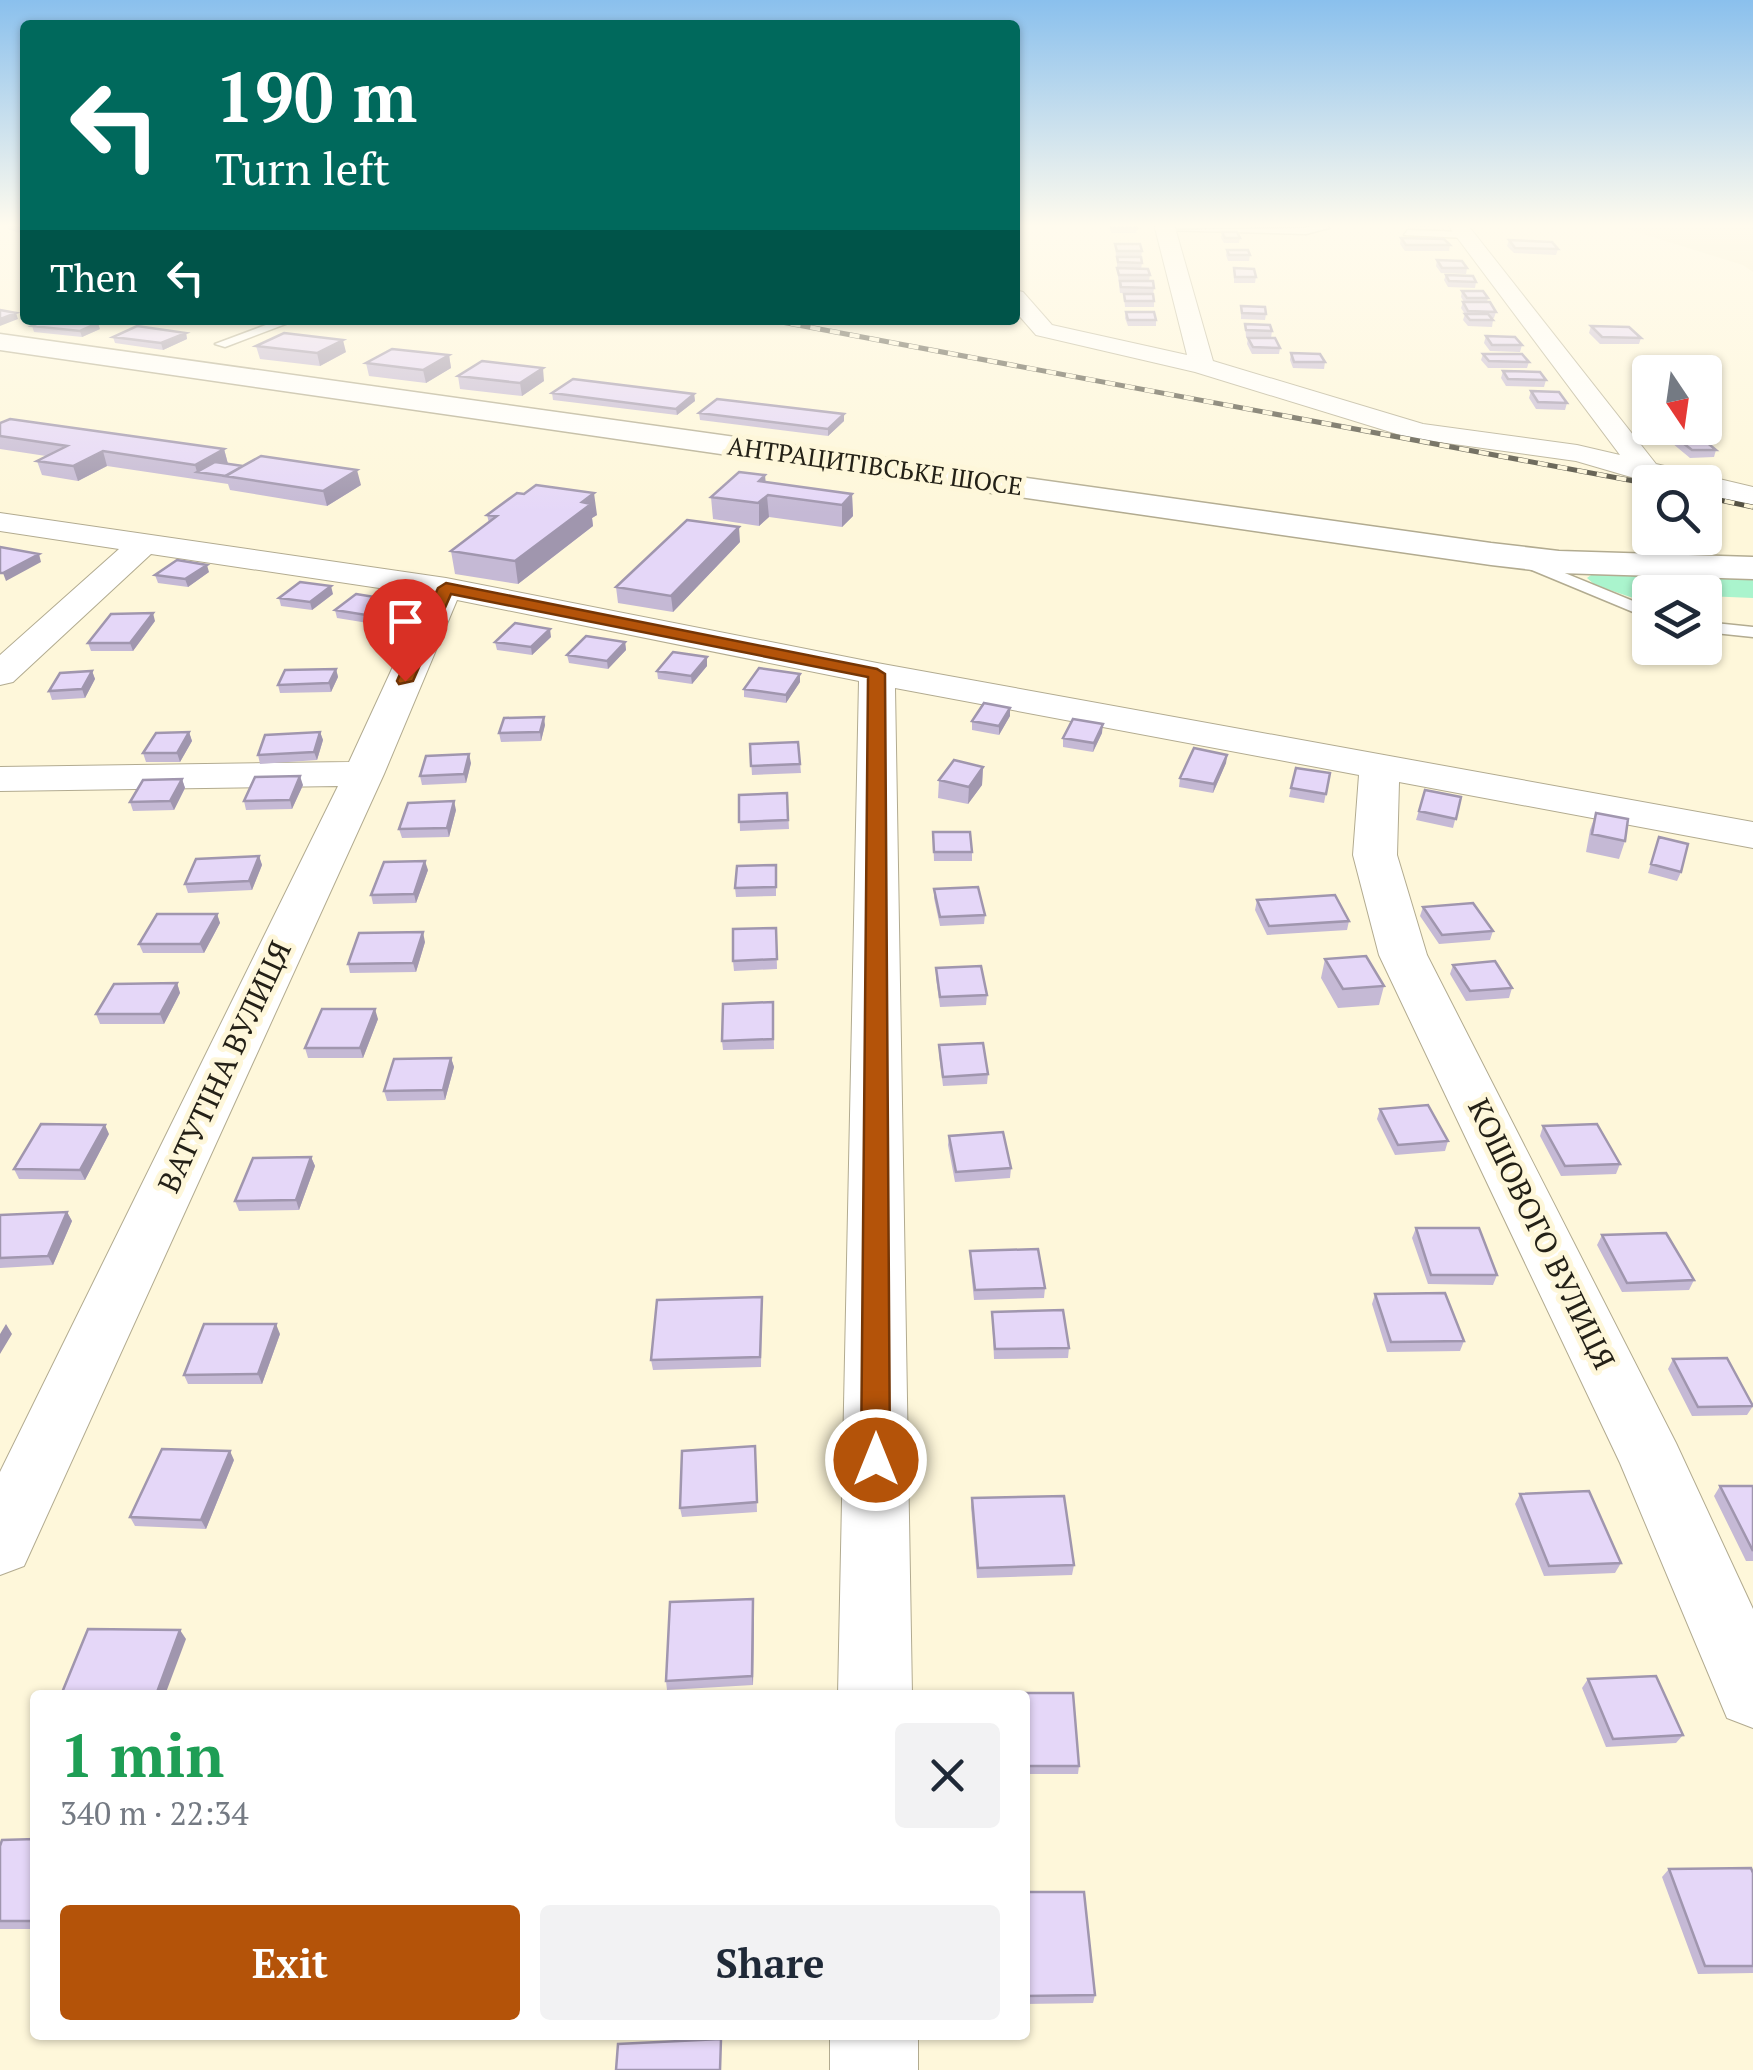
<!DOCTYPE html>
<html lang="en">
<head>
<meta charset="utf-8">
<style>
	body { margin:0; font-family:"PT Serif",serif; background:#f2f2f3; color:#1f2937; height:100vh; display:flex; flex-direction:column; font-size:38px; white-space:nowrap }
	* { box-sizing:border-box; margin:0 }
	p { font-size:32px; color:#747a83 }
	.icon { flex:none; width:55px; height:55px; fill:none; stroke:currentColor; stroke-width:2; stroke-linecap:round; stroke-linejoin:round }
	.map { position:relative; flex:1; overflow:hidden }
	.panel { position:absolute; left:30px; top:1690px; width:1000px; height:350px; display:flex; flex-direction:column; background:#fff; border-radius:10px; box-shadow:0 2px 8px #0004 }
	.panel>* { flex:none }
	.banner { position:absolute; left:20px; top:20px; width:1000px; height:305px; border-radius:10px; box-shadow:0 2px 8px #0004; background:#00695c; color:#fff; overflow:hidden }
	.needle { width:65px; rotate:167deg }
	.fabs { position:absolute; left:1632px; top:355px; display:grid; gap:20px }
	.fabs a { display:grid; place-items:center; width:90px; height:90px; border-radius:10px; background:#fff; box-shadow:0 2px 8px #0004; font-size:50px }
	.pin { position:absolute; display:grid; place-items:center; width:85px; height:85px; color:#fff; margin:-102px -42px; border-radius:50% 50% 50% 0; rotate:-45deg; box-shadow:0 0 10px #0007 }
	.pin .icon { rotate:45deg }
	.me { position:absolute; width:110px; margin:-55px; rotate:0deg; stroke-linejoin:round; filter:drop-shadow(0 0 8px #0008) }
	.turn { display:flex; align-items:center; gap:35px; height:210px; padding:0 30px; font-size:45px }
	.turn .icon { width:130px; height:130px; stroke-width:2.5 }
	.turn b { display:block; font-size:70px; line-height:85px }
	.then { display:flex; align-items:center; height:95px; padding:0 30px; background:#0003; gap:20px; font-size:38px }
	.round { display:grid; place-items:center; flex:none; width:105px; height:105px; border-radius:10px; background:#f2f2f3 }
	.summary { display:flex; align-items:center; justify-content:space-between; height:170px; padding:0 30px }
	h1 { font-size:60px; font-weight:700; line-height:75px; color:#1e9e55 }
	.action { display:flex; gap:20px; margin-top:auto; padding:20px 30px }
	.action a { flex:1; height:115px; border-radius:10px; background:#b45309; color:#fff; font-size:40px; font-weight:700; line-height:115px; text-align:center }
	.action a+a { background:#f2f2f3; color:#1f2937 }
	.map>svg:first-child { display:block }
	.built { fill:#f7edc9 }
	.green { fill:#aaf4cd }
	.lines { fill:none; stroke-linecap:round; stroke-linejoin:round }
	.lane-casing { stroke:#b2ab90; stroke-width:3 }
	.street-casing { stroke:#b2ab90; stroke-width:2 }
	.secondary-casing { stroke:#b2ab90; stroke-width:3 }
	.lane { fill:#fff; fill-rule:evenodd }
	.street { fill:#fff; fill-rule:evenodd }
	.secondary { fill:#fff; fill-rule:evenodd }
	.rail-casing { stroke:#504d3f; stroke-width:5 }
	.rail { stroke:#fef7da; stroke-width:4; stroke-dasharray:10; stroke-linecap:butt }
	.wall { fill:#c5b9d5 }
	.shaded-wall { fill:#a096ae }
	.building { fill:#e5d7f8; stroke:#a096ae; stroke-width:2.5 }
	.route { fill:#b45309; stroke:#753606; stroke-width:2.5 }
	.labels { text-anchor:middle; stroke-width:10; stroke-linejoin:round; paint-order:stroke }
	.far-street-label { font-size:25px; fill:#242117; stroke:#fef7da }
	.street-label { font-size:30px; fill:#242117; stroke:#fef7da }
</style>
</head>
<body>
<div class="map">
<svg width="1753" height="2070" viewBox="0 0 1753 2070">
	<rect width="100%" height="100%" fill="#fef7da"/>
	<path class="built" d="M1611,224H1753V272L1743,265Z"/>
	<path class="green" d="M1598,570L1753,576V598L1705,596V592H1650V603L1642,601L1595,585L1587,578Z"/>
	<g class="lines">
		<g class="lane-casing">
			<path id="lane" d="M1316,224H1326L1329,228L1306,234L1161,230L1306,228Z
				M1408,230L1465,232L1470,235L1465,238L1404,235Z
				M279,320H296L225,347L215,344Z
				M1516,553L1650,608V619L1510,561L1508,558Z
				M1705,622L1753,627V637L1705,632Z"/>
		</g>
		<g class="street-casing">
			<path id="street" d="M1154,224H1174L1213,361L1423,424L1577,445L1620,455L1447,224H1467L1656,464L1753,487V505L1705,495V482H1648L1576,461L1410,438L1195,372L1036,335L1015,311V290L1023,292L1052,325L1187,355Z
				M0,513L446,578L877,663L1753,822V848L1399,782L1397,855L1427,955L1676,1443L1753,1609V1728L1727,1718L1620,1463L1379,955L1353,855L1359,775L895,688L912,1695H838L859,681L457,600L384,774L24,1566L0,1575V1472L338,786L0,791V767L349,762L426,595L151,554L13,682L0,685V655L119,549L0,531Z
				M830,2035H918V2070H830Z"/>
		</g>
		<g class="secondary-casing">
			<path id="secondary" d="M0,334L1491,543L1559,551L1753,557V579L1559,573L1491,565L0,350Z"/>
		</g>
		<use href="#lane" class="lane"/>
		<use href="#street" class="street"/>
		<use href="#secondary" class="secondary"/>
		<g class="rail-casing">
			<path id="rail" d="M771,320L1650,484
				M1705,497L1753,507"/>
		</g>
		<use href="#rail" class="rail"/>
	</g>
	<path class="wall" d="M6,224H25V232L20,233L8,229Z
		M1110,224L1137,228L1136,233H1111Z
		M1386,224H1431L1430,227L1388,226Z
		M1222,232L1240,238L1239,243H1224L1221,238Z
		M1401,238L1450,245L1449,251H1405L1400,244Z
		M1509,240L1558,249L1556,255L1514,253L1507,246Z
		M1115,244L1142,251L1141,257L1116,256Z
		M1227,250L1250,255L1249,261H1228L1226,255Z
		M1117,257L1142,263L1141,269L1117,268Z
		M1437,260L1467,268L1466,274L1441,273L1436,266Z
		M1117,268L1150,275L1149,281L1154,288L1153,294L1120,293Z
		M1234,268L1256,277L1255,283H1234Z
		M1446,275L1476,282L1475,288L1448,287L1444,280Z
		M1462,291L1488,298L1487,302L1496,312L1494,318H1491L1493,320L1492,327L1468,326L1463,320L1465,314L1461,308L1463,302H1464L1461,297Z
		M1124,294L1154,301V307H1125Z
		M1241,306L1266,314L1265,320L1241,319Z
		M1126,312L1156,320V326H1128L1125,318Z
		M567,320H596L588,324L567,321Z
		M1245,324L1272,331L1271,338L1246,337Z
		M32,326L100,329L82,337L34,332Z
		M1591,326L1641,338L1639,344H1600L1589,333Z
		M186,333L187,339L163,350L115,343L113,337Z
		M1486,336L1522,345L1520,352L1490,351L1484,343Z
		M1248,338L1280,348L1279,354H1252L1247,344Z
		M256,346L346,352L320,366L260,359Z
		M1291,353L1325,362L1324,369L1293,368L1290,360Z
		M1483,354L1529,362L1527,368H1488L1481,360Z
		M449,355L451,368L426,383L369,376L366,363Z
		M1503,371L1546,380L1544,387L1506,386L1501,378Z
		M458,376L544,381L522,396L460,389Z
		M1531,391L1567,403L1565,410L1536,409L1529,398Z
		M552,393L694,394L695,401L677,415L553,400Z
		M1644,396H1650V412H1648L1642,403Z
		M699,413L844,421L828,436L700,420Z
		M0,423L224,449L228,464L361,485L327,506L230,490L228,484L107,466L78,481L42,475L37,461L46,456L0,449Z
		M1662,428H1704L1702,434H1668Z
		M1674,436L1716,450L1714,457L1690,458L1672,443Z
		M765,482L852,494L853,516L842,527L769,517L759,526L713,519L711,497Z
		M487,515H597L592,518L593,526L518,584L455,574L451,551L489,523Z
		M740,542L673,612L618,603L616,587Z
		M209,572L188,587L158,583L155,575Z
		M333,594L312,610L281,606L279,598Z
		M387,599L389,607L368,623L337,618L335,610Z
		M155,621L133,651H91L88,643Z
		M551,637L532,655L497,650L495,642Z
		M625,642L626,650L608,669L569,663L567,655Z
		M707,657V666L692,684L658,679L657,671Z
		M336,669L338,677L331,692L280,693L278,685Z
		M92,671L95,679L85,698L52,700L49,691Z
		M800,682L786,703L744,697V689Z
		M1010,716L999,735L972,730V721Z
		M545,725L541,741L501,742L499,733Z
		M189,732L192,741L180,762H146L143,753Z
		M320,732L323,740L317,760L260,764L258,755Z
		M1102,733L1093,752L1063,747V738Z
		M798,742L801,773L752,775L750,744Z
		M1227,755L1226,763L1213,793L1179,787L1180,778Z
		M471,763L466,783L422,785L420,776Z
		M983,767L982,785L968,804L938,798L939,780Z
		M1330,773L1324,803L1289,797L1291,788Z
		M182,779L185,788L174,810L133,811L130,802Z
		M303,785L292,809L246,810L244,801Z
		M1425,790L1461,797L1453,828L1416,820Z
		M787,793L789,829L740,831L739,795Z
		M456,810L449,837L402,838L399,829Z
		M1596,813L1625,841L1619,859L1586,852L1590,830Z
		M933,832L972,852V861H934Z
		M1659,837L1681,872L1677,881L1648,873Z
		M259,856L262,865L252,890L188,893L185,884Z
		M776,865V896L736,897L735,888Z
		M428,870L416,903L373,904L371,895Z
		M934,889L985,915L984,924L940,926L934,898Z
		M1257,900L1349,921L1347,930L1267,935L1255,910Z
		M1423,907L1493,931L1490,940L1439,944L1420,916Z
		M217,914L220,923L204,953H143L139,944Z
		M776,928L777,969L734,971L733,961Z
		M425,942L416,972L350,973L348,964Z
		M1325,959L1384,986L1379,1005L1338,1008L1321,978Z
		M1453,965L1512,988L1509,998L1466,1001L1450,974Z
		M936,968L987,995L986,1005L940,1007L936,978Z
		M177,983L180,993L164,1024H100L96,1014Z
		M773,1002L774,1049L723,1050L722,1041Z
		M378,1019L363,1058H308L305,1048Z
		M939,1045L988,1074L987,1084L943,1086L939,1054Z
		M451,1058L454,1067L445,1100L387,1101L384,1091Z
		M1380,1109L1448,1141L1445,1151L1395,1155L1377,1119Z
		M1543,1126L1620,1164L1616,1174L1561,1176L1540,1136Z
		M109,1134L85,1180L19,1179L14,1169Z
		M949,1136L1011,1168L1010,1178L955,1182L948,1145Z
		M311,1157L315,1166L299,1210L239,1211L235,1201Z
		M67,1212L72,1221L53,1265L0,1268V1215Z
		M1416,1228L1497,1275L1493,1285L1428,1284L1412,1238Z
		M1602,1235L1694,1280L1689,1290L1622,1292L1597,1245Z
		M970,1251L1045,1288L1044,1298L974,1300L970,1261Z
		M1375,1294L1464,1341L1460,1351L1387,1352L1372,1304Z
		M762,1307L761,1367L653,1370L651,1360Z
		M992,1312L1069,1348L1068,1358L994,1359Z
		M280,1334L262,1384H188L184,1375Z
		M1673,1359L1753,1406L1747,1415L1692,1416L1668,1369Z
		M755,1446L757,1512L682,1517L680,1508Z
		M234,1460L206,1529L135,1526L130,1517Z
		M1720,1486H1753V1561H1746L1714,1496Z
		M1520,1494L1621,1563L1615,1573L1544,1576L1515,1504Z
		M972,1498L1074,1565L1072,1575L977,1578L971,1507Z
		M754,1608L753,1685L667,1690L666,1681Z
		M1588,1679L1683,1735L1676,1743L1606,1747L1582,1688Z
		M1025,1695L1079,1766L1078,1774H1025Z
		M35,1839V1929H0V1846Z
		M1669,1869L1753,1873V1973L1698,1974L1662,1877Z
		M1025,1892L1095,1995L1093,2003L1025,2004Z"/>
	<path class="shaded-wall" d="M25,226V232L20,233L18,227Z
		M16,313L18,319L0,326V319Z
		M98,323L100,329L82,337L80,331Z
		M186,333L187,339L163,350L161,343Z
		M343,340L346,352L320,366L317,353Z
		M449,355L451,368L426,383L423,370Z
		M543,368L544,381L522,396L520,383Z
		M694,394L695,401L677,415L676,409Z
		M844,414V421L828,436V429Z
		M224,449L228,464L197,472L195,465Z
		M103,451L107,466L78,481L73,466Z
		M357,470L361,485L327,506L323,491Z
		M765,475L769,517L759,526V481Z
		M594,493L597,515L592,518L593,526L518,584L515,561Z
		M852,494L853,516L842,527V505Z
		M739,527L740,542L673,612L671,596Z
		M39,554L41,562L6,581L3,573Z
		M207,565L209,572L188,587L185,579Z
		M331,586L333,594L312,610L310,602Z
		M387,599L389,607L368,623L366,615Z
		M153,613L155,621L133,651L130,643Z
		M550,629L551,637L532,655L531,647Z
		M625,642L626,650L608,669L607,661Z
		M707,657V666L692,684L691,676Z
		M336,669L338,677L331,692L329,683Z
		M92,671L95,679L85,698L82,689Z
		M800,674V682L786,703V695Z
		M1010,708V716L999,735V726Z
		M544,717L545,725L541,741L540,732Z
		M1103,724L1102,733L1093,752L1094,743Z
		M189,732L192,741L180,762L177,753Z
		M320,732L323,740L317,760L314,752Z
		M469,754L471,763L466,783L464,774Z
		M1227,755L1226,763L1213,793L1214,784Z
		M983,767L982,785L968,804L969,787Z
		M300,776L303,785L292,809L290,800Z
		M182,779L185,788L174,810L170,801Z
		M454,801L456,810L449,837L447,828Z
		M259,856L262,865L252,890L249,881Z
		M425,861L428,870L416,903L414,894Z
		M217,914L220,923L204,953L200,944Z
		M423,932L425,942L416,972L413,963Z
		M177,983L180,993L164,1024L160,1014Z
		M375,1009L378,1019L363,1058L360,1048Z
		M451,1058L454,1067L445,1100L443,1090Z
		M105,1125L109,1134L85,1180L80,1170Z
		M311,1157L315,1166L299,1210L296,1200Z
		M67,1212L72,1221L53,1265L48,1256Z
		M6,1324L12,1334L0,1354V1334Z
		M276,1324L280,1334L262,1384L258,1374Z
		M230,1451L234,1460L206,1529L201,1520Z
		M753,1599L754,1608L753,1685L752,1676Z
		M180,1630L186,1639L165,1695H156Z"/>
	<path class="building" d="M6,224H25V226L18,227Z
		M1110,224H1135L1137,228H1111Z
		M1222,232H1237L1240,238H1225Z
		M1401,238L1444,239L1450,245H1406Z
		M1509,240L1552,242L1558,249L1515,248Z
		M1115,244H1140L1142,251H1117Z
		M1227,250H1248L1250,255H1229Z
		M1117,257H1141L1142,263L1118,262Z
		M1437,260L1462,261L1467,268H1442Z
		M1117,268L1148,269L1150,275H1119Z
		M1234,268L1254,269L1256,277H1235Z
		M1446,275L1473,276L1476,282L1449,281Z
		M1120,281H1153L1154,288L1121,287Z
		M1462,291H1483L1488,298H1467Z
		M1124,294H1153L1154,301H1125Z
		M1463,302H1490L1496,312L1468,311Z
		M1241,306L1265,307L1266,314L1242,313Z
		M0,310L16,313L0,319Z
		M1126,312H1154L1156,320H1128Z
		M1465,314H1488L1493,320H1470Z
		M45,320H73L98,323L80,331L32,326Z
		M1245,324L1270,325L1272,331L1246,330Z
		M137,326L186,333L161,343L113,337Z
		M1591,326L1629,327L1641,338L1602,337Z
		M284,333L343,340L317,353L256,346Z
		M1486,336L1515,337L1522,345H1492Z
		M1248,338H1275L1280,348L1253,347Z
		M392,349L449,355L423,370L366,363Z
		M1291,353L1320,354L1325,362H1294Z
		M1483,354H1522L1529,362L1489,361Z
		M482,361L543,368L520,383L458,376Z
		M1503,371L1540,372L1546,380L1508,379Z
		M573,379L694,394L676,409L552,393Z
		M1531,391L1559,392L1567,403L1538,402Z
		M717,399L844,414L828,429L699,413Z
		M10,419L224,449L195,465L103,451L73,466L37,461L67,446L0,436V423Z
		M1698,435L1716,450H1692L1674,436Z
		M261,456L357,470L323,491L225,476Z
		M215,462L243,466L226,476L197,472Z
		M739,472L765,475L759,481L852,494L842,505L768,495L758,503L711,497Z
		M536,485L594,493L582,502L591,504L515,561L451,551L497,516L487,515L517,493L524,494Z
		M687,520L739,527L671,596L616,587Z
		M0,547L39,554L3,573H0Z
		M177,560L207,565L185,579L155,575Z
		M300,582L331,586L310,602L279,598Z
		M356,594L387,599L366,615L335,610Z
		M153,613L130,643H88L111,614Z
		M515,623L550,629L531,647L495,642Z
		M586,636L625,642L607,661L567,655Z
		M673,652L707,657L691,676L657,671Z
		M759,668L800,674L786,695L744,689Z
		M336,669L329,683L278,685L285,670Z
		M92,671L82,689L49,691L60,673Z
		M984,703L1010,708L999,726L972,721Z
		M544,717L540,732L499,733L504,718Z
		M1073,719L1103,724L1094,743L1063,738Z
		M189,732L177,753H143L156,733Z
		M320,732L314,752L258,755L265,735Z
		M798,742L800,764L751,766L750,744Z
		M1194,748L1227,755L1214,784L1180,778Z
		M469,754L464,774L420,776L426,756Z
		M954,760L983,767L969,787L939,780Z
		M1296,768L1330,773L1326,794L1291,788Z
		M300,776L290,800L244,801L255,777Z
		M182,779L170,801L130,802L143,780Z
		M1425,790L1461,797L1456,819L1419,811Z
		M787,793L788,820L739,822V795Z
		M454,801L447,828L399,829L408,803Z
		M1596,813L1628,819L1625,841L1592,834Z
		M933,832H970L972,852H934Z
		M1659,837L1688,844L1681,872L1651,864Z
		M259,856L249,881L185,884L196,859Z
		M425,861L414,894L371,895L384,862Z
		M776,865V887L735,888L737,866Z
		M978,887L985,915L940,917L934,889Z
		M1335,895L1349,921L1269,926L1257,900Z
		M1473,903L1493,931L1442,935L1423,907Z
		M157,914H217L200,944H139Z
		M776,928L777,959L733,961V929Z
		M423,932L413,963L348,964L359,933Z
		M1366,956L1384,986L1343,989L1325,959Z
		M1495,961L1512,988L1470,991L1453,965Z
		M981,966L987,995L940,997L936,968Z
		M177,983L160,1014H96L114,984Z
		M773,1002V1039L722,1041L723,1004Z
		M322,1009H375L360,1048H305Z
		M983,1043L988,1074L943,1077L939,1045Z
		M451,1058L443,1090L384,1091L394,1059Z
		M1428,1105L1448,1141L1398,1145L1380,1109Z
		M41,1124L105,1125L80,1170L14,1169Z
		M1597,1124L1620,1164L1565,1166L1543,1126Z
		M1003,1132L1011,1168L956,1172L949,1136Z
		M311,1157L296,1200L235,1201L253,1158Z
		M67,1212L48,1256L0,1258V1215Z
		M1416,1228H1479L1497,1275H1431Z
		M1666,1233L1694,1280L1627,1283L1602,1235Z
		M1038,1249L1045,1288L975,1290L970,1251Z
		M1445,1293L1464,1341L1391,1342L1375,1294Z
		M762,1297L760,1357L651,1360L657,1300Z
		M1063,1310L1069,1348L995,1349L992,1312Z
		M204,1324H276L258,1374L184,1375Z
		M1727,1358L1753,1406L1698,1407L1673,1359Z
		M755,1446L757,1502L680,1508L682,1451Z
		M162,1449L230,1451L201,1520L130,1517Z
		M1720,1486H1753V1551Z
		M1589,1491L1621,1563L1549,1566L1520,1494Z
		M1064,1496L1074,1565L978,1568L972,1498Z
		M753,1599L752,1676L666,1681L670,1602Z
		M88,1629L180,1630L156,1695H61Z
		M1656,1676L1683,1735L1613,1739L1588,1679Z
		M986,1693H1073L1079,1766H1025V1695H986Z
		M35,1839V1921H0V1846L2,1840Z
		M1751,1868L1753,1873V1966H1705L1669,1869Z
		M1025,1892H1084L1095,1995L1025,1996Z
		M721,2039L720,2070H616L618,2044Z"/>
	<linearGradient id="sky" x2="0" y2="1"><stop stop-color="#8ac0ed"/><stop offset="0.44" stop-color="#fffbee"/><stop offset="1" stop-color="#fffbee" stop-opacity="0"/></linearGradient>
	<rect width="1753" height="513" fill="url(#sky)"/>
	<path class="route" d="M446,583L877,669L885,674L890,1460L886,1469L876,1472L865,1469L861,1460L868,677L451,594L413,681L399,684L397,681L438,588Z"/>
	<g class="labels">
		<g class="far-street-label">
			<text transform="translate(875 466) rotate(8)" y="9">АНТРАЦИТІВСЬКЕ ШОСЕ</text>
		</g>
		<g class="street-label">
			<text transform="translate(225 1067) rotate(-65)" y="10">ВАТУТІНА ВУЛИЦЯ</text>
			<text transform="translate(1541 1234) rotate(64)" y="10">КОШОВОГО ВУЛИЦЯ</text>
		</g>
	</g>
</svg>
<div class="fabs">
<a><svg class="needle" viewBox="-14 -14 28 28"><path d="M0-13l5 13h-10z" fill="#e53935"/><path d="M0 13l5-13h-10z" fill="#747a83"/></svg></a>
<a><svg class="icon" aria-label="search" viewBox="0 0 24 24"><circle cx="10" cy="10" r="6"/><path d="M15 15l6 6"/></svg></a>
<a><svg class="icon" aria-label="layers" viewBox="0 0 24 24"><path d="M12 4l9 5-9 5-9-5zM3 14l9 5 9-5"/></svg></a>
</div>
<div class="pin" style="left:405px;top:681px;background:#d93025"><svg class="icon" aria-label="arrive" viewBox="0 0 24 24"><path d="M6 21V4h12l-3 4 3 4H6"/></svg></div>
<svg class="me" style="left:876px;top:1460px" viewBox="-20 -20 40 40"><circle r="17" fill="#b45309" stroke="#fff" stroke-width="3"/><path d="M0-11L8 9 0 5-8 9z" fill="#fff"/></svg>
<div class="banner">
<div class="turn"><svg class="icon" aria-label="left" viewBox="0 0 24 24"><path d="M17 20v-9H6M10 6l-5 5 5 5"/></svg><div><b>190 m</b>Turn left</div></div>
<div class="then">Then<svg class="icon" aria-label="left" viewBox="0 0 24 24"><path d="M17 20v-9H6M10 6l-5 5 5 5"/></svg></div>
</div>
<section class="panel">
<div class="summary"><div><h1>1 min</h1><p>340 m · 22:34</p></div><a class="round"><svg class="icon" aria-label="close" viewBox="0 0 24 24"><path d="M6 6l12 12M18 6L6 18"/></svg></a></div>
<div class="action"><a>Exit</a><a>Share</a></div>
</section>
</div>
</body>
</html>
